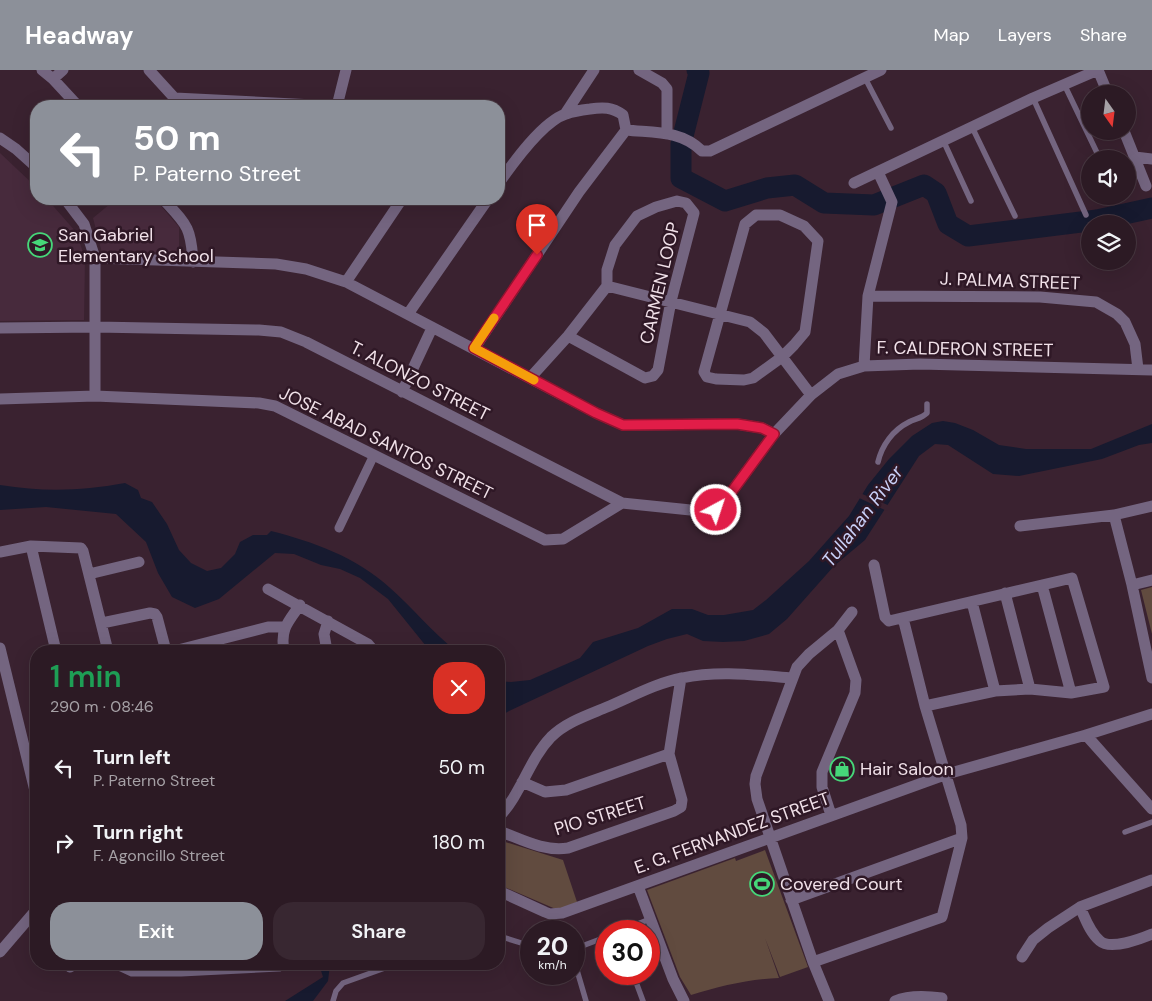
<!DOCTYPE html>
<html lang="en">
<head>
<meta charset="utf-8">
<style>
	body { margin:0; font-family:"DM Sans",sans-serif; background:#382731; color:#f1f3f6; height:100vh; display:flex; flex-direction:column; font-size:19px; white-space:nowrap }
	* { box-sizing:border-box; margin:0 }
	p { font-size:16px; color:#a6a1a6 }
	.icon { flex:none; width:28px; height:28px; fill:none; stroke:currentColor; stroke-width:2; stroke-linecap:round; stroke-linejoin:round }
	.map { position:relative; flex:1; overflow:hidden }
	.panel { position:absolute; left:30px; top:575px; width:475px; height:325px; display:flex; flex-direction:column; background:#2c1a24; border-radius:20px; box-shadow:0 5px 20px #0002,0 0 0 1px #483841 }
	.panel>* { flex:none }
	.hud { position:absolute; left:30px; top:30px; width:475px; height:105px; border-radius:20px; box-shadow:0 5px 20px #0002,0 0 0 1px #483841; background:#8c9099; color:#fff; overflow:hidden }
	.needle { width:32px; rotate:166deg }
	.fabs { position:absolute; left:1081px; top:15px; display:grid; gap:10px }
	.fabs a { display:grid; place-items:center; width:55px; height:55px; border-radius:50%; background:#2c1a24; box-shadow:0 5px 20px #0002,0 0 0 1px #483841; font-size:25px }
	.speed { position:absolute; left:520px; top:850px; display:flex; gap:10px; font-size:25px; font-weight:700; text-align:center }
	.speed>* { display:grid; place-content:center; width:65px; height:65px; border-radius:50%; background:#2c1a24; box-shadow:0 5px 20px #0002,0 0 0 1px #483841; line-height:1 }
	.speed small { font-size:12px; font-weight:400 }
	.speed .limit { border:8px solid #d22; background:#fff; color:#111 }
	.pin { position:absolute; display:grid; place-items:center; width:42px; height:42px; color:#fff; margin:-51px -21px; border-radius:50% 50% 50% 0; rotate:-45deg; box-shadow:0 0 5px #0007 }
	.pin .icon { rotate:45deg }
	.me { position:absolute; width:55px; margin:-28px; rotate:40deg; stroke-linejoin:round; filter:drop-shadow(0 0 4px #0008) }
	.turn { display:flex; align-items:center; gap:18px; height:105px; padding:0 20px; font-size:22px }
	.turn .icon { width:65px; height:65px; stroke-width:2.5 }
	.turn b { display:block; font-size:35px; line-height:42px }
	.round { display:grid; place-items:center; flex:none; width:52px; height:52px; border-radius:20px; background:#382731 }
	.overview { display:flex; align-items:center; justify-content:space-between; height:85px; padding:0 20px }
	h1 { font-size:30px; font-weight:600; line-height:38px; color:#1e9e55 }
	.button { display:flex; gap:10px; margin-top:auto; padding:10px 20px }
	.button a { flex:1; height:58px; border-radius:20px; background:#8c9099; color:#fff; font-size:20px; font-weight:600; line-height:58px; text-align:center }
	.button a+a { background:#382731; color:#f1f3f6 }
	ul { padding:0; list-style:none }
	li { display:flex; align-items:center; gap:15px; height:75px; padding:0 20px }
	li div { flex:1 }
	li b { display:block; font-size:19px }
	li em { font-style:normal }
	header { display:flex; align-items:center; gap:30px; box-sizing:border-box; height:70px; padding:0 25px; background:#8c9099; color:#fff }
	header strong { font-size:24px }
	nav { display:flex; gap:28px; margin-inline-start:auto; font-size:18px }
	.map>svg:first-child { display:block }
	.built { fill:#472a3c }
	.green { fill:#614b3f }
	.water { fill:#171a2f }
	.pier { fill:#3a2230 }
	.lines { fill:none; stroke-linecap:round; stroke-linejoin:round }
	.river { stroke:#171a2f; stroke-width:21 }
	.service { stroke:#746580; stroke-width:5.5 }
	.pedestrian { stroke:#746580; stroke-width:9 }
	.minor { stroke:#746580; stroke-width:11 }
	.route-casing { stroke:#92132f; stroke-width:12 }
	.route { stroke:#e11d48; stroke-width:9 }
	.slow { stroke:#f59e0b; stroke-width:9 }
	.labels { text-anchor:middle; stroke-width:5; stroke-linejoin:round; paint-order:stroke }
	.poi-label { font-size:18px; fill:#f1e1e9; stroke:#2f1826; text-anchor:start }
	.street-label { font-size:18px; fill:#f1e1e9; stroke:#2f1826 }
	.water-label { font-size:19px; font-style:italic; fill:#c9d0f8; stroke:#2f1826 }
</style>
</head>
<body>
<header>
<strong>Headway</strong>
<nav><a>Map</a><a>Layers</a><a>Share</a></nav>
</header>
<div class="map">
<svg width="1152" height="931" viewBox="0 0 1152 931">
	<rect width="100%" height="100%" fill="#3a2230"/>
	<path class="built" d="M0,83L36,117V129H47L76,162L85,188L84,250L0,251Z
		M116,129H155L179,157V182L102,183L93,148Z
		M754,750L758,761L739,767L736,755Z"/>
	<path class="green" d="M1152,517V564L1141,520Z
		M499,770L563,790L577,832L558,840L502,816L499,808Z
		M765,780L808,897L780,907L765,868L779,908C749,909 720,916 691,925L680,907L647,820L735,788L736,791Z"/>
	<path class="water" d="M943,351L955,353L973,360L999,375L1026,379H1091L1152,354V373L1139,375L1102,389L1019,406L993,404L948,375L935,374L919,386L865,470L834,496L787,549L769,564L744,571L723,572L703,571L687,564L667,569L648,576L509,641L504,644L499,673V646L506,633L499,629V611L511,612L530,610L580,588L593,572L638,558L672,539H692L708,545H724L753,540L766,530L809,491L849,446L868,415L889,389L912,366L932,353Z
		M125,413L138,420L141,428L152,432L167,454L179,480L191,493L207,501L221,498L235,484L240,472L253,465H267L271,461C314,472 356,487 389,517C412,537 432,562 456,581H430L388,529L360,508L340,499L321,495L294,484L275,483L219,529L195,538L172,527L158,503L146,472L116,444L46,437L0,440V415C44,422 81,421 125,413Z
		M319,894H330L328,911L313,931H285L323,907Z"/>
	<path class="pier" d="M860,423L890,436L887,441L857,427Z"/>
	<g class="lines">
		<path class="river" d="M697,0L699,3L681,74V108L725,131L767,118L795,115L824,133L874,135L924,115L936,123L948,154L968,166L1097,150L1152,138"/>
		<path class="service" d="M865,8L891,58
			M1064,14L1100,89
			M1033,28L1086,145
			M972,57L1015,146
			M943,70L971,131
			M1118,126V127
			M878,392C882,375 893,360 909,352C915,349 922,348 927,343V334
			M1125,762L1152,752
			M620,861L650,849
			M499,866L531,876
			M574,879L606,867
			M574,890L586,931
			M633,904L643,931
			M333,931L336,921L343,913L396,894"/>
		<path class="pedestrian" d="M339,458L374,385"/>
		<path class="minor" d="M42,0L53,9L78,36
			M149,0L180,34
			M639,0L662,13L667,19V64
			M53,9L63,0
			M175,28L334,36
			M337,36L346,0
			M565,44L594,0
			M626,60C654,63 681,60 702,81H710L881,0
			M1124,61L1146,116
			M0,68L16,79L36,97
			M1135,87L1152,89
			M854,113L1033,28L1098,0L1108,24
			M65,129L84,154L95,188V326
			M163,129C186,154 191,156 193,192
			M756,145H780L804,156L818,171L805,262L794,275L782,287L753,308L744,310L716,309L707,307L704,302L745,154Z
			M95,188L276,194L306,199L346,212L596,343L623,355L737,354L762,358L774,364
			M346,212L402,129
			M607,216L750,252L764,263L811,325
			M868,226L1040,227L1096,232L1117,244L1125,252L1135,274L1138,299
			M408,244L488,129
			M0,258L96,257L259,260L281,262L306,272L622,433L710,442L716,441L722,435L774,364L811,325L838,304L864,296L920,294L1152,300
			M568,266L645,308L653,306L658,300L671,231L694,143L686,133L677,131L656,137L637,146L615,175L607,200V216
			M474,279L579,122L626,60L623,45C612,37 603,37 590,39C582,40 574,41 566,44C543,51 513,93 499,113
			M864,296L868,226L892,132L878,102
			M530,308L568,266L607,216
			M402,322L432,258
			M0,329L95,326L259,333L275,336L545,470L563,469L622,433
			M1114,445L1132,515L1152,608
			M1020,456L1114,445L1152,436
			M31,476L56,581
			M0,482L31,476L81,478L83,481L108,581
			M874,495L885,547L889,551L1072,508L1104,617L1071,623L1030,619L995,621L925,636
			M89,504L139,492
			M1042,515L1071,623
			M1132,515L1152,510
			M268,519L368,574L374,581
			M1005,523L1030,619
			M972,532L995,621
			M102,553L150,543L155,544L157,547L166,581
			M0,578L36,725
			M174,581L268,557H284
			M284,581C280,559 288,552 300,535
			M327,581L324,564L328,551
			M1086,665L1152,739
			M522,712L545,722L566,720L669,684
			M831,745L822,717V702L855,623L856,610L838,560
			M499,747C521,724 529,690 551,667C566,652 588,645 607,637C631,627 656,613 682,608C718,600 755,605 792,608
			M499,761C521,769 544,782 568,778L674,741L681,737L682,730L669,684L681,608
			M638,816L673,909L684,931
			M499,821L545,842L550,844L562,843L947,704L1086,665L1152,644
			M791,830L962,768
			M1080,837C1085,848 1090,863 1100,871C1110,880 1140,869 1152,864
			M0,882L36,840
			M1022,887L1033,870L1048,858L1080,837L1152,810
			M813,892L942,847L962,768L961,755L925,636L903,548
			M117,894L132,901H181L279,896L283,894
			M70,897L74,894
			M829,931L813,892L757,729L755,714L756,706L797,597L809,584L838,560L852,542
			M895,931C909,925 927,926 942,928"/>
	</g>
	<g class="lines">
		<g class="route-casing">
			<path id="route" d="M537,185L474,278L596,343L623,355L737,354L762,358L774,364L722,435L716,440"/>
		</g>
		<use href="#route" class="route"/>
		<path class="slow" d="M494,248L474,278L534,310"/>
	</g>
	<defs>
		<g id="school-ring" transform="scale(1.25)"><circle r="9.5" fill="#2f1826" stroke="#46d779" stroke-width="1.5"/><path d="M0-5L7-2L0 1L-7-2ZM-4 1L0 2.5L4 1V4Q0 6-4 4Z" fill="#46d779"/></g>
		<g id="shop-ring" transform="scale(1.25)"><circle r="9.5" fill="#2f1826" stroke="#46d779" stroke-width="1.5"/><path d="M-5-2.5h2.3a2.7 3.5 0 0 1 5.4 0H5L5.5 6h-11ZM-1.5-2.5h3a1.5 2.3 0 0 0-3 0Z" fill="#46d779"/></g>
		<g id="stadium-ring" transform="scale(1.25)"><circle r="9.5" fill="#2f1826" stroke="#46d779" stroke-width="1.5"/><path d="M0-5a6.5 5 0 1 0 0 10a6.5 5 0 1 0 0-10ZM-3.5-1.8h7v3.6h-7Z" fill="#46d779"/></g>
	</defs>
	<g fill-rule="evenodd">
		<use href="#school-ring" x="40" y="175"/>
		<use href="#shop-ring" x="842" y="699"/>
		<use href="#stadium-ring" x="762" y="814"/>
	</g>
	<g class="labels">
		<g class="poi-label">
			<text x="58" y="171">San Gabriel<tspan x="58" dy="21">Elementary School</tspan></text>
			<text x="860" y="705">Hair Saloon</text>
			<text x="780" y="820">Covered Court</text>
		</g>
		<g class="street-label">
			<text transform="translate(1010 211) rotate(2)" y="6">J. PALMA STREET</text>
			<text transform="translate(660 213) rotate(-77)" y="6">CARMEN LOOP</text>
			<text transform="translate(965 279) rotate(1)" y="6">F. CALDERON STREET</text>
			<text transform="translate(420 311) rotate(27)" y="6">T. ALONZO STREET</text>
			<text transform="translate(386 373) rotate(26)" y="6">JOSE ABAD SANTOS STREET</text>
			<text transform="translate(600 746) rotate(-17)" y="6">PIO STREET</text>
			<text transform="translate(732 763) rotate(-20)" y="6">E. G. FERNANDEZ STREET</text>
		</g>
		<g class="water-label">
			<text transform="translate(862 446) rotate(-53)" y="7">Tullahan River</text>
		</g>
	</g>
</svg>
<div class="fabs">
<a><svg class="needle" viewBox="-14 -14 28 28"><path d="M0-13l5 13h-10z" fill="#e53935"/><path d="M0 13l5-13h-10z" fill="#a6a1a6"/></svg></a>
<a><svg class="icon" aria-label="sound" viewBox="0 0 24 24"><path d="M4 9h4l5-4v14l-5-4H4zM17 9q2 3 0 6"/></svg></a>
<a><svg class="icon" aria-label="layers" viewBox="0 0 24 24"><path d="M12 4l9 5-9 5-9-5zM3 14l9 5 9-5"/></svg></a>
</div>
<div class="speed"><div>20<small>km/h</small></div><div class="limit">30</div></div>
<div class="pin" style="left:537px;top:185px;background:#d93025"><svg class="icon" aria-label="arrive" viewBox="0 0 24 24"><path d="M6 21V4h12l-3 4 3 4H6"/></svg></div>
<svg class="me" style="left:716px;top:440px" viewBox="-20 -20 40 40"><circle r="17" fill="#e11d48" stroke="#fff" stroke-width="3"/><path d="M0-11L8 9 0 5-8 9z" fill="#fff"/></svg>
<div class="hud">
<div class="turn"><svg class="icon" aria-label="left" viewBox="0 0 24 24"><path d="M17 20v-9H6M10 6l-5 5 5 5"/></svg><div><b>50 m</b>P. Paterno Street</div></div>
</div>
<section class="panel">
<div class="overview"><div><h1>1 min</h1><p>290 m · 08:46</p></div><a class="round" style="background:#d93025;color:#fff"><svg class="icon" aria-label="close" viewBox="0 0 24 24"><path d="M6 6l12 12M18 6L6 18"/></svg></a></div>
<ul>
<li><svg class="icon" aria-label="left" viewBox="0 0 24 24"><path d="M17 20v-9H6M10 6l-5 5 5 5"/></svg><div><b>Turn left</b><p>P. Paterno Street</p></div><em>50 m</em></li>
<li><svg class="icon" aria-label="right" viewBox="0 0 24 24"><path d="M7 20v-9h11M14 6l5 5-5 5"/></svg><div><b>Turn right</b><p>F. Agoncillo Street</p></div><em>180 m</em></li>
</ul>
<div class="button"><a>Exit</a><a>Share</a></div>
</section>
</div>
</body>
</html>
